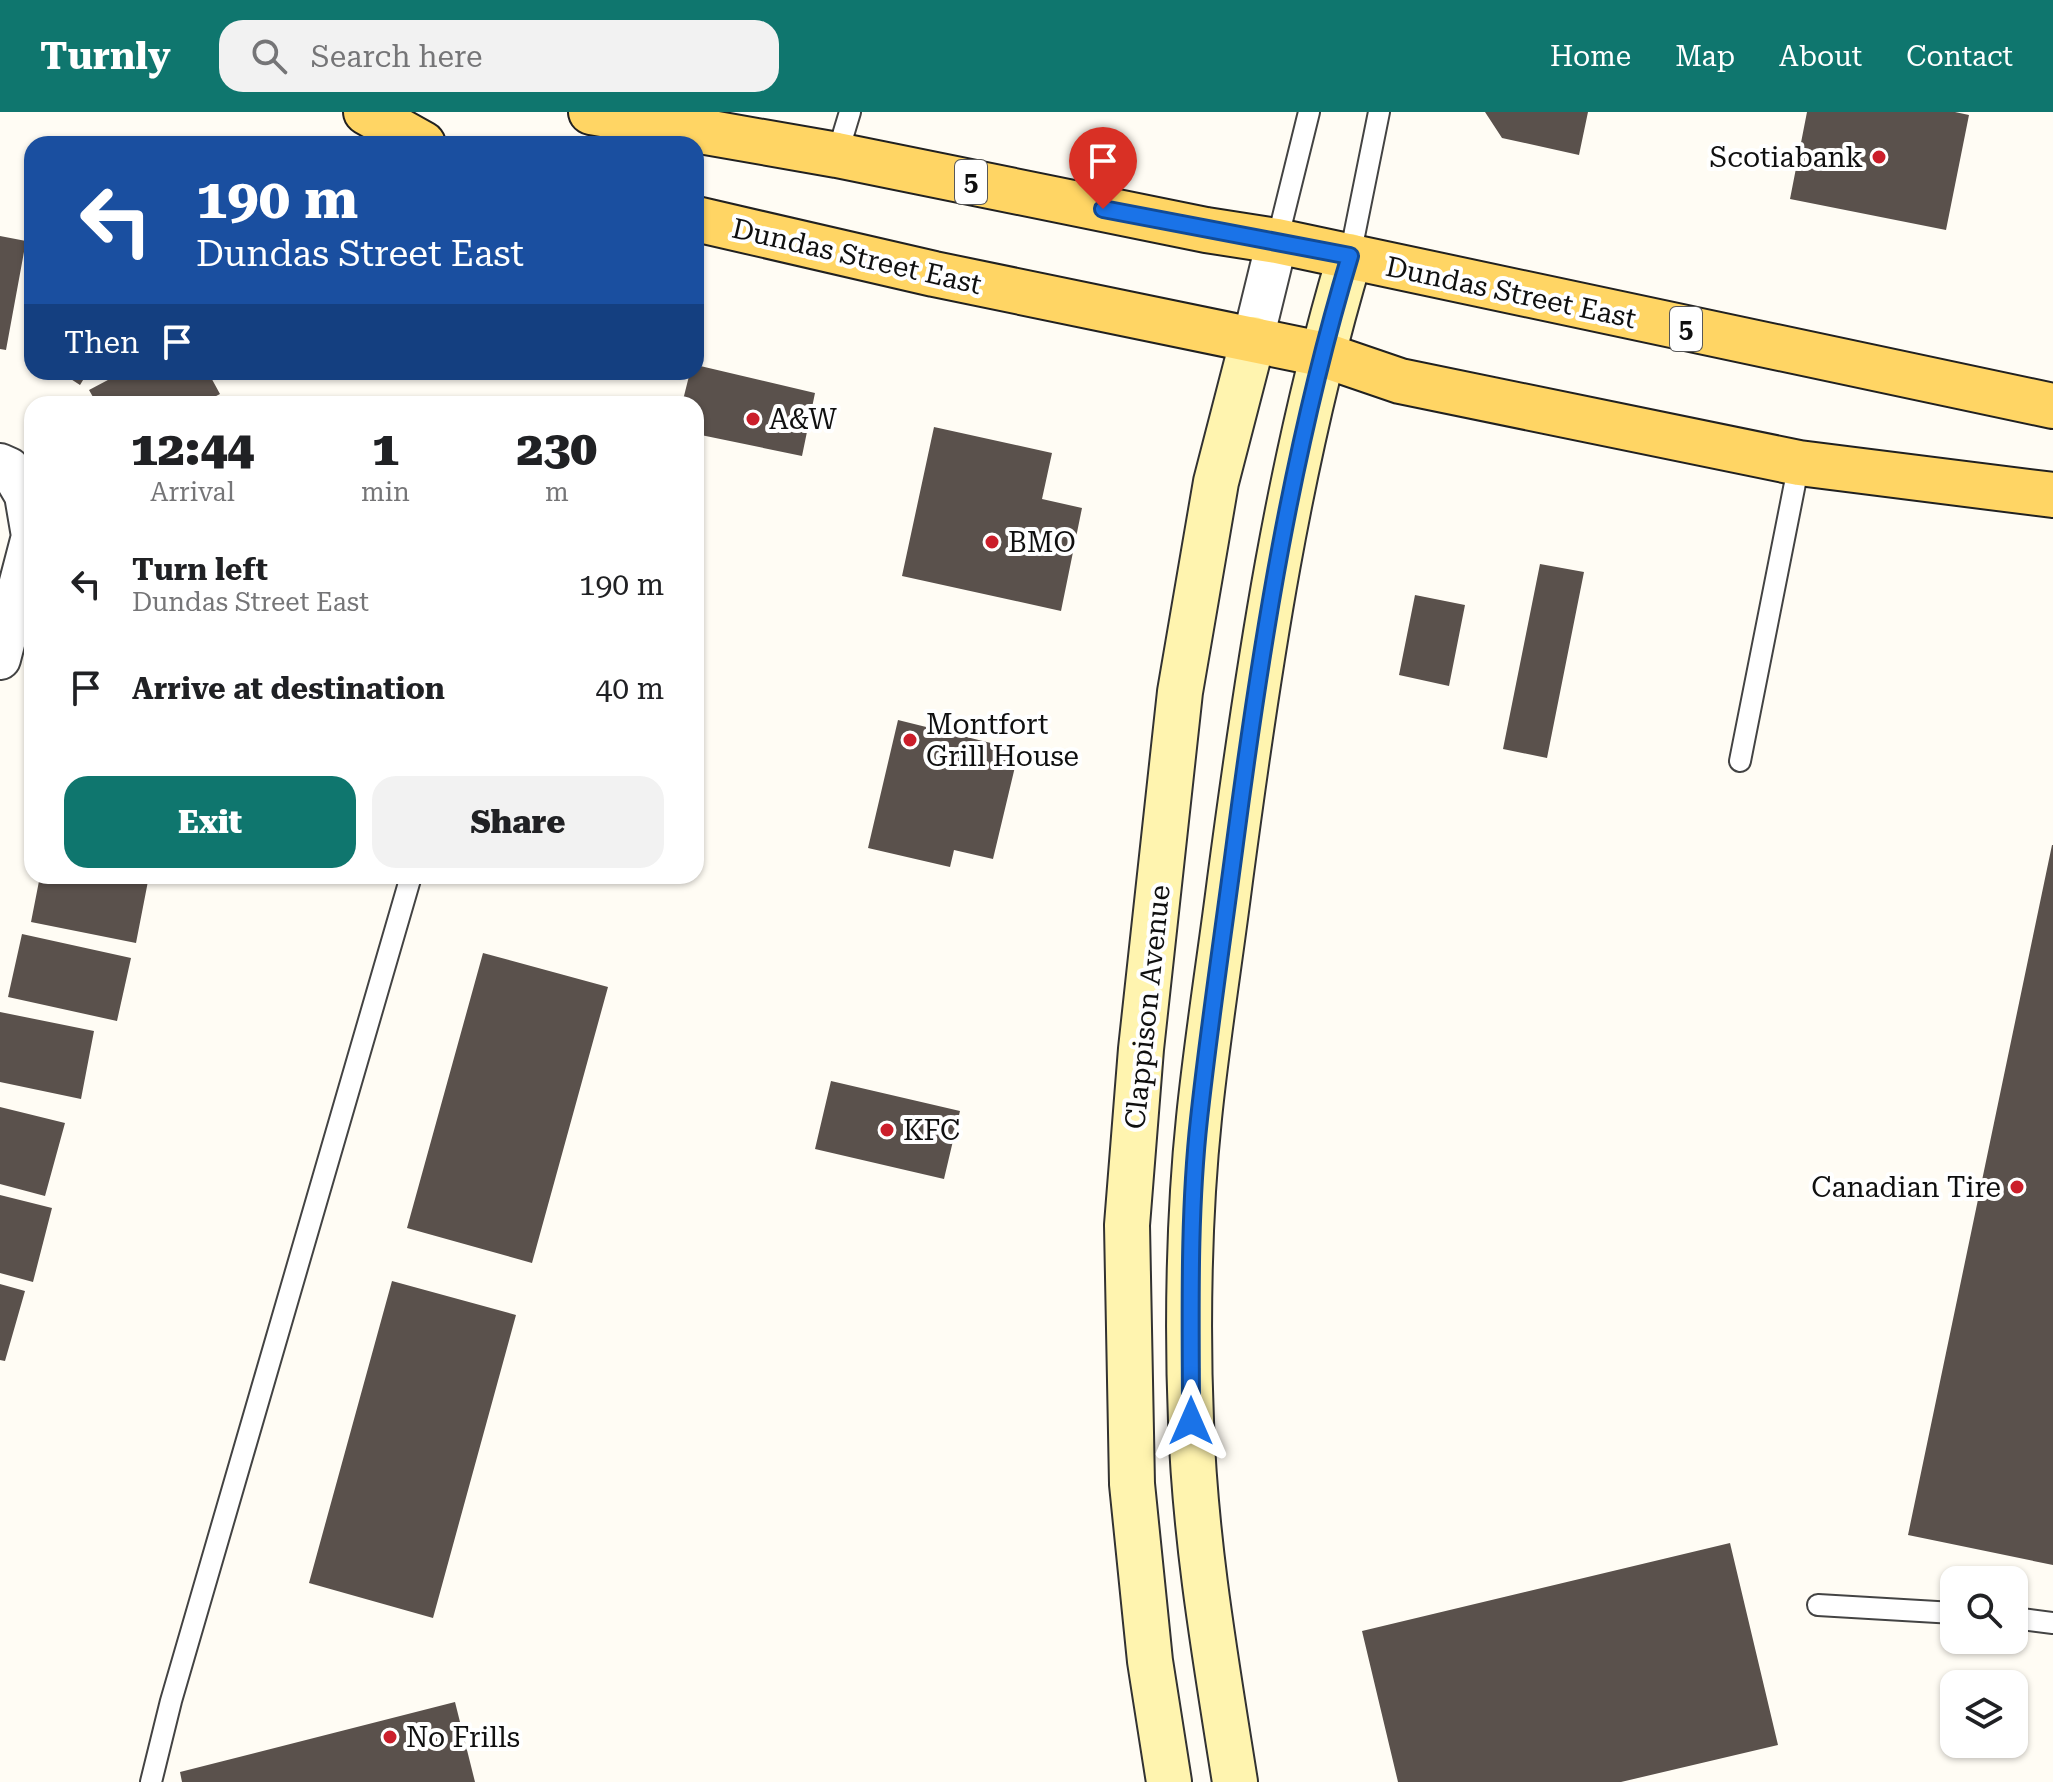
<!DOCTYPE html>
<html lang="en">
<head>
<meta charset="utf-8">
<style>
	body { margin:0; font-family:"Roboto Serif",serif; background:#f2f2f2; color:#202124; height:100vh; display:flex; flex-direction:column; font-size:30px; white-space:nowrap }
	* { box-sizing:border-box; margin:0 }
	p { font-size:26px; color:#757577 }
	.icon { flex:none; width:44px; height:44px; fill:none; stroke:currentColor; stroke-width:2; stroke-linecap:round; stroke-linejoin:round }
	.map { position:relative; flex:1; overflow:hidden }
	.side { position:absolute; left:24px; top:284px; width:680px; height:488px; display:flex; flex-direction:column; background:#fff; border-radius:24px; box-shadow:0 2px 6px #0004 }
	.side>* { flex:none }
	.top-card { position:absolute; left:24px; top:24px; width:680px; height:244px; border-radius:24px; box-shadow:0 2px 6px #0004; background:#1a4fa0; color:#fff; overflow:hidden }
	.controls { position:absolute; left:1940px; top:1454px; display:grid; gap:16px }
	.controls a { display:grid; place-items:center; width:88px; height:88px; border-radius:16px; background:#fff; box-shadow:0 2px 6px #0004; font-size:40px }
	.pin { position:absolute; display:grid; place-items:center; width:68px; height:68px; color:#fff; margin:-82px -34px; border-radius:50% 50% 50% 0; rotate:-45deg; box-shadow:0 0 8px #0007 }
	.pin .icon { rotate:45deg }
	.me { position:absolute; width:88px; margin:-44px; rotate:0deg; stroke-linejoin:round; filter:drop-shadow(0 0 6px #0008) }
	.turn { display:flex; align-items:center; gap:28px; height:168px; padding:0 40px; font-size:36px }
	.turn .icon { width:104px; height:104px; stroke-width:2.5 }
	.turn b { display:block; font-size:56px; line-height:68px }
	.then { display:flex; align-items:center; height:76px; padding:0 40px; background:#0003; gap:16px; font-size:30px }
	.eta { display:flex; justify-content:space-evenly; align-items:center; height:136px; text-align:center }
	.eta b { font-size:48px; font-weight:800; line-height:56px }
	.cta { display:flex; gap:16px; margin-top:auto; padding:16px 40px }
	.cta a { flex:1; height:92px; border-radius:24px; background:#0f766e; color:#fff; font-size:32px; font-weight:800; line-height:92px; text-align:center }
	.cta a+a { background:#f2f2f2; color:#202124 }
	ul { padding:0; list-style:none }
	li { display:flex; align-items:center; gap:24px; height:104px; padding:0 40px }
	li div { flex:1 }
	li b { display:block; font-size:30px }
	li em { font-style:normal }
	header { display:flex; align-items:center; gap:48px; box-sizing:border-box; height:112px; padding:0 40px; background:#0f766e; color:#fff }
	header strong { font-size:38px }
	nav { display:flex; gap:44px; margin-inline-start:auto; font-size:28px }
	.search { width:560px; height:72px; background:#f2f2f2; display:flex; align-items:center; gap:20px; box-sizing:border-box; padding:0 28px; border-radius:24px; color:#757577; font-size:30px }
	.map>svg:first-child { display:block }
	.building { fill:#5a514c }
	.lines { fill:none; stroke-linecap:round; stroke-linejoin:round }
	.service-casing { stroke:#434343; stroke-width:24 }
	.minor-casing { stroke:#434343; stroke-width:44 }
	.secondary-casing { stroke:#323232; stroke-width:48 }
	.primary-casing { stroke:#212121; stroke-width:48 }
	.service { stroke:#fff; stroke-width:20 }
	.minor { stroke:#fff; stroke-width:40 }
	.secondary { stroke:#fff4af; stroke-width:44 }
	.primary { stroke:#ffd564; stroke-width:44 }
	.route-casing { stroke:#114b97; stroke-width:20 }
	.route { stroke:#1a73e8; stroke-width:14 }
	.poi-dot { fill:#cb1e2a; stroke:#fff; stroke-width:3 }
	.labels { text-anchor:middle; stroke-width:8; stroke-linejoin:round; paint-order:stroke }
	.shield { fill:#fff; stroke:#585858; stroke-width:2 }
	.shield-label { font-size:26px; font-weight:bold; fill:#101010 }
	.poi-label { font-size:28px; fill:#101010; stroke:#fff; text-anchor:start }
	.street-label { font-size:28px; fill:#101010; stroke:#fff }
</style>
</head>
<body>
<header>
<strong>Turnly</strong>
<div class="search"><svg class="icon" aria-label="search" viewBox="0 0 24 24"><circle cx="10" cy="10" r="6"/><path d="M15 15l6 6"/></svg>Search here</div>
<nav><a>Home</a><a>Map</a><a>About</a><a>Contact</a></nav>
</header>
<div class="map">
<svg width="2053" height="1670" viewBox="0 0 2053 1670">
	<rect width="100%" height="100%" fill="#fffcf4"/>
	<path class="building" d="M1485,0H1588L1579,43L1502,26Z
		M1807,0H1955L1969,3L1946,118L1790,87Z
		M0,124L26,129L6,238L0,237Z
		M696,253L815,281L802,344L696,322V292H682L690,260H696Z
		M60,260H88L80,273Z
		M123,260H208L220,282L201,292H97L89,278Z
		M934,315L1052,341L1042,387L1082,396L1061,499L902,464Z
		M1540,452L1584,460L1547,646L1503,637Z
		M1415,483L1465,493L1449,574L1399,563Z
		M898,608L1019,638L993,747L954,738L950,755L868,736Z
		M2052,733H2053V1453L1908,1423Z
		M40,764H149L136,831L31,810Z
		M22,822L131,846L117,909L8,885Z
		M483,841L608,875L532,1151L407,1116Z
		M0,900L94,919L81,987L0,970Z
		M831,969L960,999L944,1067L815,1037Z
		M0,995L65,1011L45,1084L0,1072Z
		M0,1083L52,1096L33,1170L0,1161Z
		M392,1169L516,1203L433,1506L309,1471Z
		M0,1172L25,1179L5,1249L0,1248Z
		M1730,1431L1778,1633L1621,1670H1398L1362,1519Z
		M455,1590L475,1670H182L180,1660Z"/>
	<g class="lines">
		<g class="service-casing">
			<path id="service" d="M837,43L850,0
				M1277,129L1309,0
				M1350,144L1379,0
				M1740,649L1799,351
				M1818,1493L1954,1501
				M2014,1506L2053,1511
				M151,1670L171,1589L411,764"/>
		</g>
		<g class="minor-casing">
			<path id="minor" d="M1253,227L1277,129
				M0,352L9,356L25,383L32,424L0,547"/>
		</g>
		<g class="secondary-casing">
			<path id="secondary" d="M1169,1670L1150,1549L1132,1372L1127,1113L1141,937L1180,580L1216,370L1253,227
				M1235,1670C1216,1550 1195,1430 1191,1309C1187,1213 1189,1101 1199,1006C1207,927 1220,847 1230,768C1258,557 1289,348 1350,144"/>
		</g>
		<g class="primary-casing">
			<path id="primary" d="M366,0L423,32
				M591,0L837,43L1206,118L1277,129L2053,294
				M696,107L934,162L1321,242L1400,269L1799,351L2053,383"/>
		</g>
		<use href="#service" class="service"/>
		<use href="#minor" class="minor"/>
		<use href="#secondary" class="secondary"/>
		<use href="#primary" class="primary"/>
	</g>
	<g class="lines">
		<g class="route-casing">
			<path id="route" d="M1103,97L1350,144C1292,336 1261,533 1235,731C1223,823 1209,915 1199,1007C1188,1106 1191,1209 1191,1309"/>
		</g>
		<use href="#route" class="route"/>
	</g>
	<g class="poi-dot">
		<circle cx="1879" cy="45" r="8"/>
		<circle cx="753" cy="307" r="8"/>
		<circle cx="992" cy="430" r="8"/>
		<circle cx="910" cy="628" r="8"/>
		<circle cx="887" cy="1018" r="8"/>
		<circle cx="2017" cy="1075" r="8"/>
		<circle cx="390" cy="1625" r="8"/>
	</g>
	<g class="labels">
		<g class="shield">
			<rect x="955" y="48" width="32" height="44" rx="6"/>
			<rect x="1670" y="195" width="32" height="44" rx="6"/>
		</g>
		<g class="shield-label">
			<text x="971" y="79">5</text>
			<text x="1686" y="226">5</text>
		</g>
		<g class="poi-label">
			<text x="1863" y="55" text-anchor="end">Scotiabank</text>
			<text x="769" y="317">A&amp;W</text>
			<text x="1008" y="440">BMO</text>
			<text x="926" y="622">Montfort<tspan x="926" dy="32">Grill House</tspan></text>
			<text x="903" y="1028">KFC</text>
			<text x="2001" y="1085" text-anchor="end">Canadian Tire</text>
			<text x="406" y="1635">No Frills</text>
		</g>
		<g class="street-label">
			<text transform="translate(857 144) rotate(13)" y="10">Dundas Street East</text>
			<text transform="translate(1511 180) rotate(12)" y="10">Dundas Street East</text>
			<text transform="translate(1147 895) rotate(-84)" y="10">Clappison Avenue</text>
		</g>
	</g>
</svg>
<div class="controls">
<a><svg class="icon" aria-label="search" viewBox="0 0 24 24"><circle cx="10" cy="10" r="6"/><path d="M15 15l6 6"/></svg></a>
<a><svg class="icon" aria-label="layers" viewBox="0 0 24 24"><path d="M12 4l9 5-9 5-9-5zM3 14l9 5 9-5"/></svg></a>
</div>
<div class="pin" style="left:1103px;top:97px;background:#d93025"><svg class="icon" aria-label="arrive" viewBox="0 0 24 24"><path d="M6 21V4h12l-3 4 3 4H6"/></svg></div>
<svg class="me" style="left:1191px;top:1309px" viewBox="-20 -20 40 40"><path d="M0-17L14 15 0 8-14 15z" fill="#1a73e8" stroke="#fff" stroke-width="4"/></svg>
<div class="top-card">
<div class="turn"><svg class="icon" aria-label="left" viewBox="0 0 24 24"><path d="M17 20v-9H6M10 6l-5 5 5 5"/></svg><div><b>190 m</b>Dundas Street East</div></div>
<div class="then">Then<svg class="icon" aria-label="arrive" viewBox="0 0 24 24"><path d="M6 21V4h12l-3 4 3 4H6"/></svg></div>
</div>
<section class="side">
<div class="eta">
<div><b>12:44</b><p>Arrival</p></div>
<div><b>1</b><p>min</p></div>
<div><b>230</b><p>m</p></div>
</div>
<ul>
<li><svg class="icon" aria-label="left" viewBox="0 0 24 24"><path d="M17 20v-9H6M10 6l-5 5 5 5"/></svg><div><b>Turn left</b><p>Dundas Street East</p></div><em>190 m</em></li>
<li><svg class="icon" aria-label="arrive" viewBox="0 0 24 24"><path d="M6 21V4h12l-3 4 3 4H6"/></svg><div><b>Arrive at destination</b></div><em>40 m</em></li>
</ul>
<div class="cta"><a>Exit</a><a>Share</a></div>
</section>
</div>
</body>
</html>
